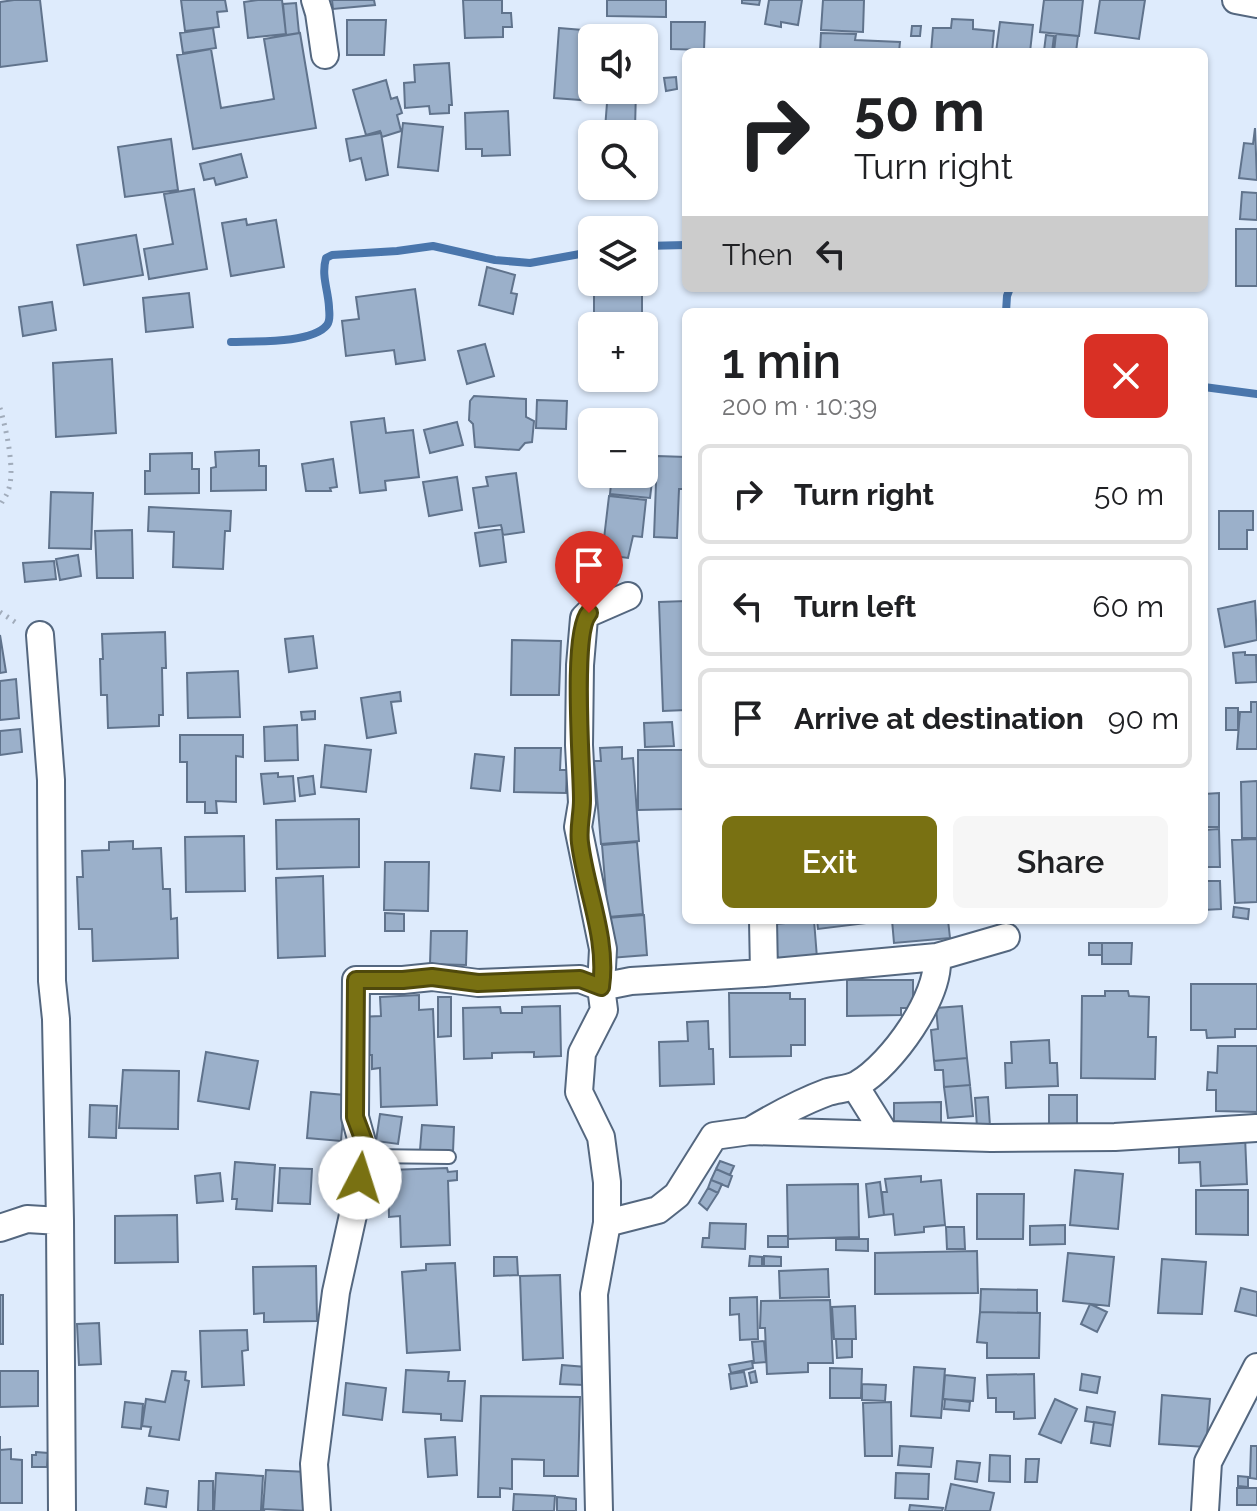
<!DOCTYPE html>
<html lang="en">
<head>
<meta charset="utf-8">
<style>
	body { margin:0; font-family:Raleway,sans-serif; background:#f6f6f6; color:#202124; height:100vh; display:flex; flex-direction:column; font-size:30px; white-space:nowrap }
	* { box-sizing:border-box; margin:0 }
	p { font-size:26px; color:#757577 }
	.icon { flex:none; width:44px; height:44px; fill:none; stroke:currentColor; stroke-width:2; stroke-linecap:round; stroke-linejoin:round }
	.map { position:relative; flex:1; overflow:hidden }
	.sheet { position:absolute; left:682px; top:308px; width:526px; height:616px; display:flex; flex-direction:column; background:#fff; border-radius:12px; box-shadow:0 2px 6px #0004 }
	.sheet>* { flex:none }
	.hud { position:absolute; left:682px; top:48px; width:526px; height:244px; border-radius:12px; box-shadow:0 2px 6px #0004; background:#fff; color:#202124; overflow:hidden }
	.controls { position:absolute; left:578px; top:24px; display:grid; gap:16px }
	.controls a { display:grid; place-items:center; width:80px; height:80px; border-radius:12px; background:#fff; box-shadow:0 2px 6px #0004; font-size:40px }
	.pin { position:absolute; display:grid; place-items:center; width:68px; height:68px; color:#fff; margin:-82px -34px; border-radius:50% 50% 50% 0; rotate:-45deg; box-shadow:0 0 8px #0007 }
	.pin .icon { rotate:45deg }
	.me { position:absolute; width:88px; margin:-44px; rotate:5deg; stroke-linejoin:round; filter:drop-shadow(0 0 6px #0008) }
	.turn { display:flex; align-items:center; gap:28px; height:168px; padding:0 40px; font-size:36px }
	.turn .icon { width:104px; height:104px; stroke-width:2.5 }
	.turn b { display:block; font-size:56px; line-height:68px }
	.then { display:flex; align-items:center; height:76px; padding:0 40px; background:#0003; gap:16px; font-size:30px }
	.round { display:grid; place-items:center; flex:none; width:84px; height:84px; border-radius:12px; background:#f6f6f6 }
	.headline { display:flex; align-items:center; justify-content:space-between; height:136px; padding:0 40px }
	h1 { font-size:48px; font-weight:600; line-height:60px }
	.cta { display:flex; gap:16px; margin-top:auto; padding:16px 40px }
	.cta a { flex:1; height:92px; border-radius:12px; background:#797112; color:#fff; font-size:32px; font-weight:600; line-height:92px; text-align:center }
	.cta a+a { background:#f6f6f6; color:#202124 }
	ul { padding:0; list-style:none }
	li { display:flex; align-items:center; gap:24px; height:100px; margin:0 16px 12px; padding:0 24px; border:4px solid #e0e0e0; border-radius:12px }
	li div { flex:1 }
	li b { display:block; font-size:30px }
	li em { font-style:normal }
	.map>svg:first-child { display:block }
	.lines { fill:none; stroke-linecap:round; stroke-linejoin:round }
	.stream { stroke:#4a76ac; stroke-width:8 }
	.building { fill:#9bb0ca; stroke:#60738c; stroke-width:2 }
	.service-casing { stroke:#54677f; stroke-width:16 }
	.minor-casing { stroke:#54677f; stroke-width:30 }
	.path { stroke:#a1acbb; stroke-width:5; stroke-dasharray:2 6; stroke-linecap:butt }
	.service { stroke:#fff; stroke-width:12 }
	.minor { stroke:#fff; stroke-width:26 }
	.route-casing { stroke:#4f490c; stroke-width:20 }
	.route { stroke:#797112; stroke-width:14 }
</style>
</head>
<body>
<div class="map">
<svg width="1257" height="1511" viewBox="0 0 1257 1511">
	<rect width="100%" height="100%" fill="#deebfc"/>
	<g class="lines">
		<path class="stream" d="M644,246L686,245
			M1006,312L1007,296L1010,288
			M231,342C253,341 312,344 327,325C331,320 329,312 329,307C328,289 321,276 326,258L332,255L397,251L433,246L495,260L530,263L580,254H592
			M1204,387L1257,394"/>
	</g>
	<path class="building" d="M14,0H40L47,61L0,67V2Z
		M181,0H225L227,11L217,12L219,27L185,31Z
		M258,0H282L286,34L248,38L244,2Z
		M332,0H374L375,5L333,9Z
		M463,0H502V13H511L512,27H503V37L465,38Z
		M607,0H666V17L607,16Z
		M742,0H760L759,5L742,3Z
		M769,0H802L798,25L781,22V27L765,24Z
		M823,0H864L863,32L821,30Z
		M1044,0H1083L1079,36L1040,32Z
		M1100,0H1145L1139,39L1095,33Z
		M296,3L299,33L286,35L283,4Z
		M952,19L973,20V29L994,31L992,52H931L933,28H951Z
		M347,20H386L384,55H347Z
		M671,22H705L704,50L671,49Z
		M1000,22L1033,25L1030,52H996Z
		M912,26H921L920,36H911Z
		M213,28L216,48L183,53L180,33Z
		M559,28L607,32V35H611V38H592V90H608L607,102L554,98Z
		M300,33L316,128L193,149L177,55L211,49L221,108L274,99L264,39Z
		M821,33L856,34L855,40L900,42L899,52H820Z
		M1056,34L1078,36L1076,52H1054Z
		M1046,35L1054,36L1052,52L1044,51Z
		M449,63L452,105H449V113L430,114L429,106L405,108L404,83L415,82L414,65Z
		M676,77L677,89L666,91L664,78Z
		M386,80L391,99L397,97L402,113L397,115L401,131L382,137L380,131L366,135L353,90Z
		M608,90H636L635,129H605Z
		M508,111L510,155L482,156V149H466L465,113Z
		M403,123L443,127L438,171L398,167Z
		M1255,128L1257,180L1239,178L1244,143L1253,144Z
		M381,133L388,175L366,180L361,158L350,161L346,139Z
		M171,139L178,190L125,197L118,147Z
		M241,154L247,177L216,185L214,178L204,180L200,164Z
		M194,189L207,269L149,279L144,249L173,244L164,194Z
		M1242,192L1257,193V220L1240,219Z
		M246,219L247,225L276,220L284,267L231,276L222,223Z
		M1236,229H1257V286H1236Z
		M136,235L143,275L84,285L77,245Z
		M487,267L515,275L511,293L517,294L513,314L479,305Z
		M585,274H592V282H642V316L630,315V324H594V291H585Z
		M415,289L425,360L396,364L394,350L346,356L342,321L359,319L356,297Z
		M189,293L193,327L146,332L143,298Z
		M52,302L56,330L23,336L19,307Z
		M842,309L886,311L842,312Z
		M485,344L494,376L467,384L458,351Z
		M112,359L116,433L56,437L53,363Z
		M474,396L526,399V417L534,421L532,442L525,443L519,450L475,447L473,424L469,420L470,401Z
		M537,400L567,401L566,429L536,428Z
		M639,411L640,422H610V412Z
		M384,418L386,433L413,430L419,477L385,481L386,490L360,493L351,422Z
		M457,422L463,445L430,453L424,430Z
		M259,450V466H266V490L211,491V468L216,467L215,452Z
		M192,453V469H199V493L145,494V471H150V454Z
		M644,456H655L650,498L610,494L612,474H644Z
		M657,456L686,457V489H679L677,538L654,537Z
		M333,459L337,487L330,488L331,491H306L302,464Z
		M516,473L524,532L503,535L501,525L479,528L473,488L488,486L486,477Z
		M457,477L462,510L429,516L423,482Z
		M51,492L93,493L91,549L49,548Z
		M609,496L646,500L642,537L633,536L628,558L605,555L606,548L603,547Z
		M149,507L231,511L230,531H225L223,569L173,567L174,532L148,531Z
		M1219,511H1253V530H1247V549H1219Z
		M502,529L506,562L480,566L475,533Z
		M132,530L133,578H97L95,531Z
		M78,555L81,576L60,580L56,559Z
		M54,561L56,579L25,582L23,563Z
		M686,601V710L663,711L659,602Z
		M1255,601L1257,640L1225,647L1218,609Z
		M165,632L166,668H162L163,715H159V726L108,728L107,695H101L100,659H103L102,634Z
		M0,635L6,672L0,673Z
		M313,636L317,668L289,672L285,639Z
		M512,640L561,641L559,695H511Z
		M1245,652V655H1256L1257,682L1236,683L1233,653Z
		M238,671L240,717L188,718L187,673Z
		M16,679L19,718L0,720V681Z
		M400,692L401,701L391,702L396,733L367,738L361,698Z
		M1251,702H1257V749H1237L1240,712H1251Z
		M1226,708H1238V730H1226Z
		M315,711V719L302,720L301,712Z
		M672,722L674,746L645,747L644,723Z
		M297,725L298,760L265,761L264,727Z
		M20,729L22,752L0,755V731Z
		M180,735H243V757L236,756V802L216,801L217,813H205V802H187V762H180Z
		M325,745L371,750L366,792L321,787Z
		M622,747V759L633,758L639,841L601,844L594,761H601L600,748Z
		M515,748H561L560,770H567L566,793L514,792Z
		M638,750H686V809L638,810Z
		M475,754L504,757L500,791L471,788Z
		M278,773V777L293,776L295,801L264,804L261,774Z
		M313,776L315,794L300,796L298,778Z
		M1257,781V838H1242L1241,782Z
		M1219,793V827H1204V794Z
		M359,819V867L277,869L276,820Z
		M1219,829L1220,867H1204V830Z
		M244,836L245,891L186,892L185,837Z
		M1257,839V902L1235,903L1232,840Z
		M133,841V849L161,848L163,889H170L171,919L177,918L178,958L93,961L92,929H79L77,877H83L82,851L109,850V842Z
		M637,842L643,914L608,917L602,845Z
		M385,862H429L428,911L384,910Z
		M323,876L325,956L278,958L276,878Z
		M1204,881H1220L1221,909L1204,910Z
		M1234,907L1249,909L1248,919L1233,917Z
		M385,913L404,914V931H385Z
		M644,915L647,955L610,958L607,918Z
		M814,920L817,958L774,960L772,943L777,942L776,924Z
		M817,920H866L867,923L818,929Z
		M892,920H948L950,938L894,943Z
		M431,931H467L466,965L430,964Z
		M1089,943H1102V955H1089Z
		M1102,943H1132L1131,964H1102Z
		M847,980H913V1008H901V1015L847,1016Z
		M1191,984H1257V1029H1235V1037L1207,1038L1206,1030H1191Z
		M1105,991H1128L1129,996L1149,997L1148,1037H1156L1155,1079L1081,1078L1082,996H1105Z
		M729,993H790V999H805V1045H791V1056L730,1057Z
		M419,995V1010L433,1009L437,1105L381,1107L380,1068L372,1069V1055H358L357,1017L381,1016L380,997Z
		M438,997H451V1036L438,1037Z
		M560,1006L561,1056L534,1057V1052L492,1053V1058L464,1059L463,1008L500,1007L501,1013H522V1007Z
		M962,1006L967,1058L934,1061L931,1030L938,1029L936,1008Z
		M708,1021L709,1049H713L714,1084L660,1086L659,1042L688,1041L687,1022Z
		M1049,1040L1050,1063H1057L1058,1086L1006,1088L1005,1063H1012L1011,1042Z
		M1218,1046H1257V1112L1216,1111V1090H1207L1208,1072L1217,1073Z
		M206,1052L258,1061L249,1109L198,1101Z
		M967,1058L970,1085L944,1087L943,1070H935L934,1061Z
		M123,1070L179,1071L178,1129L119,1128Z
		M970,1085L973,1116L948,1118L944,1087Z
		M311,1092L345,1095L341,1141L307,1138Z
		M1049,1095H1077V1124H1049Z
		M988,1097L990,1126L977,1127L975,1098Z
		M941,1102V1124H894V1103Z
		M90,1105L117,1106L116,1138L89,1137Z
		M380,1114L402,1117L398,1144L376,1141Z
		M422,1125L454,1127L453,1152L420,1150Z
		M1245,1136L1247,1184L1201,1186L1200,1162L1179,1163V1138Z
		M720,1161L734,1166L730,1175L716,1169Z
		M235,1162L275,1165L272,1211L236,1209L237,1199H232Z
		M280,1168L312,1169L310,1204L278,1203Z
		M447,1168L448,1172L457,1171V1180L448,1181L450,1245L401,1247L400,1216L389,1217L388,1170Z
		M716,1169L732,1176L728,1187L711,1180Z
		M1075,1170L1123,1174L1118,1229L1070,1225Z
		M220,1173L223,1201L197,1203L195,1176Z
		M921,1176V1182L941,1180L945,1225L924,1227V1232L895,1235L893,1214L884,1215L882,1192H887L885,1179Z
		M711,1180L722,1184L718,1193L708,1188Z
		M880,1182L884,1215L869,1217L866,1184Z
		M858,1184L859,1237L788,1239L787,1185Z
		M708,1188L718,1193L707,1210L699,1203Z
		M1196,1190H1248V1235L1196,1234Z
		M977,1194H1024L1023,1239H977Z
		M177,1215L178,1262L115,1263V1216Z
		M710,1223L746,1224L745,1249L702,1247L703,1238H709Z
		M1065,1225V1244L1030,1245V1226Z
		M946,1227H964L965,1249H947Z
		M768,1236H788V1247H768Z
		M836,1239H868V1251L836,1250Z
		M977,1251L978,1293L875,1294V1253Z
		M1068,1253L1114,1257L1109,1306L1063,1301Z
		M750,1256L762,1257V1266H749Z
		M764,1256L781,1257V1266H764Z
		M494,1257H517L518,1275L494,1276Z
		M1162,1259L1206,1262L1202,1314L1158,1313Z
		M455,1263L460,1350L407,1353L402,1272L426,1270V1264Z
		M316,1266L317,1321L264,1322V1313L254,1314L253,1267Z
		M828,1269L829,1297L780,1298L779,1271Z
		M560,1275L563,1358L523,1360L520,1276Z
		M1241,1288L1257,1292V1316L1235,1311Z
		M981,1289L1037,1290V1313L980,1312Z
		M0,1295H3V1344H0Z
		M757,1297L758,1339L740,1340L739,1314L730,1315V1298Z
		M830,1300L833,1363H808V1372L767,1374L765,1328H760L761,1301Z
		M1090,1304L1107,1312L1097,1332L1081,1324Z
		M855,1306L856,1339H834L832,1307Z
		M980,1312L1040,1313L1039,1358H987V1343L977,1342Z
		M99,1323L101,1364L79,1365L77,1324Z
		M247,1330L248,1350L242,1351L244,1385L202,1387L200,1331Z
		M836,1339H852V1357L837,1358Z
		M764,1341L766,1362L754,1363L752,1342Z
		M752,1361L753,1368L731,1373L729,1365Z
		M562,1365L586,1367L584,1385L560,1384Z
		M914,1367L945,1369L941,1418L911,1416Z
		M830,1368L862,1369L861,1398H830Z
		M406,1370L449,1372L448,1381H465L462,1421L441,1420V1414L403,1412Z
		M0,1371H38V1406L0,1407Z
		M172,1371L186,1372L185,1380L189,1381L179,1440L149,1436L151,1427L142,1426L146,1399L165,1402Z
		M755,1371L757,1382L751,1383L749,1373Z
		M744,1372L747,1386L731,1389L729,1374Z
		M1034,1374L1035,1418L1014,1419V1412H996V1398H988L987,1375Z
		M1082,1374L1100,1377L1097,1393L1080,1390Z
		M945,1375L975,1378L973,1401L943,1399Z
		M346,1383L386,1388L382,1420L343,1415Z
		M862,1384L886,1385L885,1401L862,1400Z
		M1162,1395L1210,1399L1206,1447L1159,1444Z
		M481,1396L580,1397L578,1476H544V1460L512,1459V1489L500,1488V1497H478Z
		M945,1399L970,1402L969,1411L944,1409Z
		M1055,1399L1077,1409L1061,1443L1039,1434Z
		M125,1402L143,1404L141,1429L122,1427Z
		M891,1402L892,1456H865L863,1403Z
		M1087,1407L1115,1412L1113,1425L1085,1421Z
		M1094,1422L1113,1425L1110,1446L1091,1443Z
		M0,1436V1450L11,1449V1459L22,1460V1503H0Z
		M455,1437L457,1475L428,1477L425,1439Z
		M900,1446L933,1448L931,1467L898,1465Z
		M1251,1446H1257V1479L1250,1478Z
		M36,1452L48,1453L47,1467H32V1455H36Z
		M990,1455L1010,1456V1482L989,1481Z
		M1026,1459H1039L1037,1482H1025Z
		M957,1461L980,1463L977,1482L955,1479Z
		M266,1470L308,1472L306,1511L263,1509Z
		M216,1473L263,1476L261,1510L265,1511H214Z
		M896,1473L929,1474L928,1499L895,1498Z
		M1238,1476L1248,1477V1487L1238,1486Z
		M199,1481H213V1511H198Z
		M951,1484L994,1493L990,1511H945Z
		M147,1488L168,1491L166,1507L145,1504Z
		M1237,1488H1257V1505H1237Z
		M514,1494L555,1496L554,1511H513Z
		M557,1497L576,1499V1511H557Z
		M910,1505L943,1508L942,1511H909Z"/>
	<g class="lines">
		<g class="service-casing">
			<path id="service" d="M366,1156L449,1157"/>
		</g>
		<g class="minor-casing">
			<path id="minor" d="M315,0L319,13L325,55
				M1236,0L1257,4
				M40,635L51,780L52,981L56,1019L60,1221L62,1511
				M763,920L764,973
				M855,1086L885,1134
				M750,1131C775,1116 801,1102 828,1092C838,1089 849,1089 858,1084C892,1064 940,997 937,957
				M607,1223L658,1210L677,1195L714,1136L750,1131L991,1138L1115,1137L1256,1128
				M0,1228L27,1219L60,1221
				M317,1511L314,1464L336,1292L366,1156L355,1117L356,980H403L432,977L478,983L580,979L601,987L631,981L764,973L937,957L1006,937
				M599,1511L594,1294L607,1223V1182L601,1137L579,1092L582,1053L604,1010L601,987L603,949L578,827L582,803L579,745L580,665L584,618L589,613L628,596
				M1205,1511L1208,1462L1257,1367"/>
		</g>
		<path class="path" d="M0,408C6,428 16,472 8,491C6,498 1,501 0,508
			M0,612L18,624"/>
		<use href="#service" class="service"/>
		<use href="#minor" class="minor"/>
	</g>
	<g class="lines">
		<g class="route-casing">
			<path id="route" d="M360,1178L366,1156L364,1141L355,1117L356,980H403L432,977L478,983L580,979L601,987C608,938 586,891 580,843C578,828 582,815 582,800C582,767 571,633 589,613"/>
		</g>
		<use href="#route" class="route"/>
	</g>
</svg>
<div class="controls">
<a><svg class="icon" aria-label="sound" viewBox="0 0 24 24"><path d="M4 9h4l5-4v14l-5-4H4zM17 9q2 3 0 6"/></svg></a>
<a><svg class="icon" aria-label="search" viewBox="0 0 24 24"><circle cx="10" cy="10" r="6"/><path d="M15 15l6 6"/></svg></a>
<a><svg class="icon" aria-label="layers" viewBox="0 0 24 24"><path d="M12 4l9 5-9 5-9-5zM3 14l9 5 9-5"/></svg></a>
<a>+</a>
<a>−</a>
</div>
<div class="pin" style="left:589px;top:613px;background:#d93025"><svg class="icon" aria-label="arrive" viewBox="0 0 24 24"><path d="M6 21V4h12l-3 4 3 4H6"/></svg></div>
<svg class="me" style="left:360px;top:1178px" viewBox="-20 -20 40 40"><circle r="19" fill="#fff"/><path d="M0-13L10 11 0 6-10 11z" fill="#797112"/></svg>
<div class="hud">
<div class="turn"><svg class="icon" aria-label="right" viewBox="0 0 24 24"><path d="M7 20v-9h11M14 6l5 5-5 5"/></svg><div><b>50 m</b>Turn right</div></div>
<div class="then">Then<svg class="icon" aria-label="left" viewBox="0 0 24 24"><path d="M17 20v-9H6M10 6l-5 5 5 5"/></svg></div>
</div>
<section class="sheet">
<div class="headline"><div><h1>1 min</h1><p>200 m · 10:39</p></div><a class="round" style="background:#d93025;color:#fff"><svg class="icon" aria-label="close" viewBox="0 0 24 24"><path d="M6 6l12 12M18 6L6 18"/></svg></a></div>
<ul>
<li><svg class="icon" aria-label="right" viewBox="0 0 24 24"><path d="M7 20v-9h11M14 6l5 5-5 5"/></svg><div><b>Turn right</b></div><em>50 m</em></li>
<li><svg class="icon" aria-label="left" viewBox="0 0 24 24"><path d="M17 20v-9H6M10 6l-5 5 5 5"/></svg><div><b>Turn left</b></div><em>60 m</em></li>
<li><svg class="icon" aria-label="arrive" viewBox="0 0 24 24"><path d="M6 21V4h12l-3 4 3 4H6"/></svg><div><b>Arrive at destination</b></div><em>90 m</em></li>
</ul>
<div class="cta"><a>Exit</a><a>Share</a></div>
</section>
</div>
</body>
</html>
